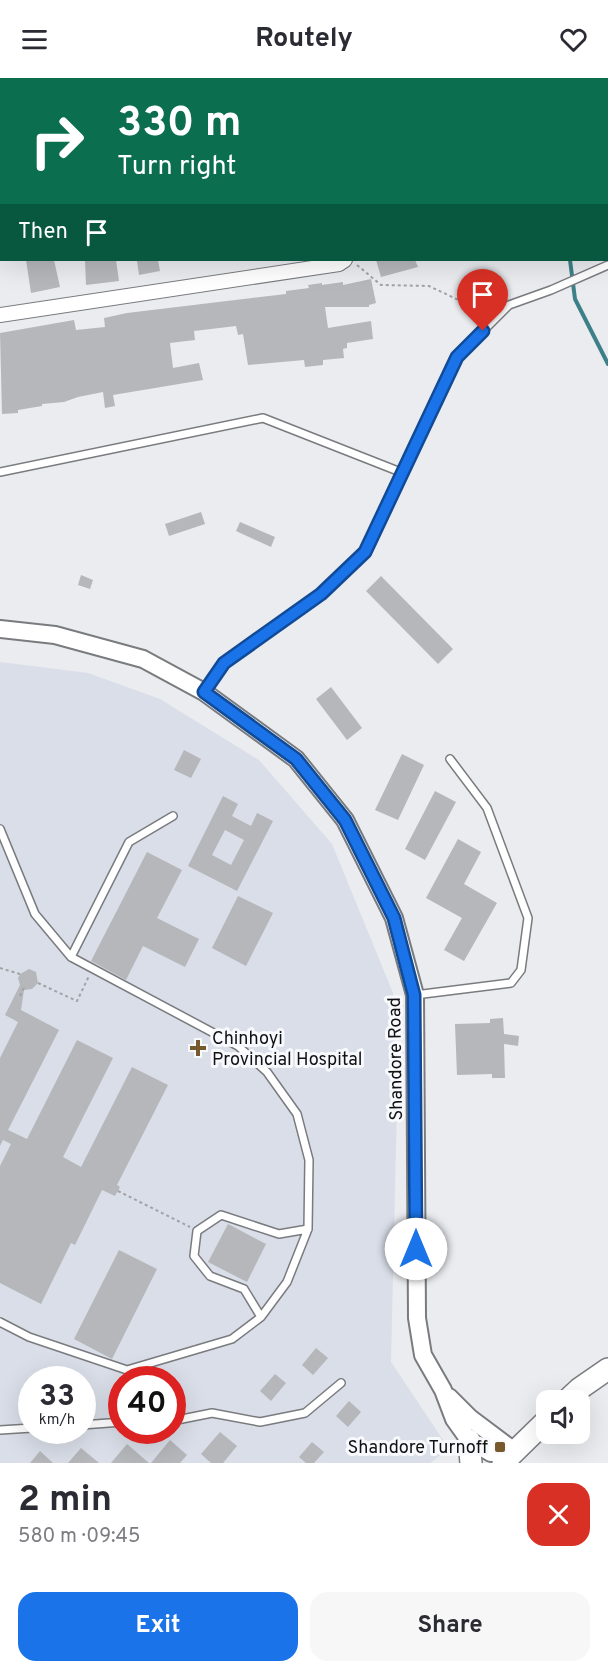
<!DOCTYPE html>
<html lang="en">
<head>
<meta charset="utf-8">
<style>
	body { margin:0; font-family:Overpass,sans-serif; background:#f7f7f7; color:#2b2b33; height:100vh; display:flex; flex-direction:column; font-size:22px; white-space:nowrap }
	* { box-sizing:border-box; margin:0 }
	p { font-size:20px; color:#7c7c81 }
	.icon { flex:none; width:33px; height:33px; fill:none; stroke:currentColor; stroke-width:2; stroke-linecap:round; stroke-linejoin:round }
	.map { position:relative; height:1385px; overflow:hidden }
	.drawer { display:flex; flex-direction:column; background:#fff; flex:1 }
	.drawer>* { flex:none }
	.hud { position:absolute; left:0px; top:0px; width:609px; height:183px; box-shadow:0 6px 24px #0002; background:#0b6e4f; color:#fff; overflow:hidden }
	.fabs { position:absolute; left:536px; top:1312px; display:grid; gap:12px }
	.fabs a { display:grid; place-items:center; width:54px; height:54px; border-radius:12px; background:#fff; box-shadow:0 6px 24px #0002; font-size:30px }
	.speed { position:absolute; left:18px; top:1288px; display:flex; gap:12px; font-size:30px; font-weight:700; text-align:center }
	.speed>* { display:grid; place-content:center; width:78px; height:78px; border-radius:50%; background:#fff; box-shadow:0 6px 24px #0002; line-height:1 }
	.speed small { font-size:15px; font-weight:400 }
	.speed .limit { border:9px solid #d22; background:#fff; color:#111 }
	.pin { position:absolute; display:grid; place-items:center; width:51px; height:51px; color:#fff; margin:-62px -26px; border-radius:50% 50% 50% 0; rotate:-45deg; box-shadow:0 0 6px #0007 }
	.pin .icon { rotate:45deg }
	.me { position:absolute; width:66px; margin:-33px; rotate:0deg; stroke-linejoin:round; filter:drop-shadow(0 0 4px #0008) }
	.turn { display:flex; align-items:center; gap:21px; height:126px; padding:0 18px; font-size:27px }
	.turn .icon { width:78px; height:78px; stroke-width:2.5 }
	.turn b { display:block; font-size:42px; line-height:51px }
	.then { display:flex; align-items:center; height:57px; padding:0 18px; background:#0003; gap:12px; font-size:22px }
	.round { display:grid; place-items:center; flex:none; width:63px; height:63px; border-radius:18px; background:#f7f7f7 }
	.headline { display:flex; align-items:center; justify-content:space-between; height:102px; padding:0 18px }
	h1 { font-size:36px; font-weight:700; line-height:45px }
	.primary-button { display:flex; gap:12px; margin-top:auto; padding:12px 18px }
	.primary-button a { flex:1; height:69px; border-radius:18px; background:#1a73e8; color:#fff; font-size:24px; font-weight:700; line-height:69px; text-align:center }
	.primary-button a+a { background:#f7f7f7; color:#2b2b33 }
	header { display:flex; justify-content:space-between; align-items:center; height:78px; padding:0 18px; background:#fff; font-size:27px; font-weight:700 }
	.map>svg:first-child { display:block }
	.built { fill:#d9dee8; fill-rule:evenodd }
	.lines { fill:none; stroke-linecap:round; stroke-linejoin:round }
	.stream { stroke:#3c8187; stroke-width:4 }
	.building { fill:#b5b7bb; fill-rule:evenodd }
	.service-casing { stroke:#797b7e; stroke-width:10 }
	.minor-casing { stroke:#797b7e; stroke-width:16 }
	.tertiary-casing { stroke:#797b7e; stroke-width:20 }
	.trunk-casing { stroke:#797b7e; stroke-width:24 }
	.path { stroke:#a1a2a5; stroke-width:2; stroke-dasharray:3 3; stroke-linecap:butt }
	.service { stroke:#fff; stroke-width:7 }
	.minor { stroke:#fff; stroke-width:14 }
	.tertiary { stroke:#fff; stroke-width:16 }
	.trunk { stroke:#fff; stroke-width:21 }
	.route-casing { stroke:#114b97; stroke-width:15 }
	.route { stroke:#1a73e8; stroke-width:10 }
	.poi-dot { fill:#765a2d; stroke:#f7f9fd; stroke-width:2 }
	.labels { text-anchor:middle; stroke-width:6; stroke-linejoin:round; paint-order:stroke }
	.poi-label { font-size:18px; fill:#101112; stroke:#f7f9fd; text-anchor:start }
	.street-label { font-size:18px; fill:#101112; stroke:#f7f9fd }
</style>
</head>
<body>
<header><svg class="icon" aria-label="menu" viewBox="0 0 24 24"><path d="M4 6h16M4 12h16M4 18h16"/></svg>Routely<svg class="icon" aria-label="heart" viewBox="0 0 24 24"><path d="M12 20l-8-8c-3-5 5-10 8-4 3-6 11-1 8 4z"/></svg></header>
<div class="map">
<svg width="608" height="1385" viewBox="0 0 608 1385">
	<rect width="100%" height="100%" fill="#eaecf0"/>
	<path class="built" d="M0,584L88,595L160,621L259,682L332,766L393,915L397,1025L391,1284L449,1371L430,1385H0ZM32,1302H82V1353H32ZM122,1302H172V1353H122Z"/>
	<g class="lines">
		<path class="stream" d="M509,0L510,2
			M570,182L575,221L608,286"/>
	</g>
	<path class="building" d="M26,182H54L60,209L31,215Z
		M85,182H116L119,203L86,207Z
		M148,182H158L160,193L139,197L137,183Z
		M376,182H415L418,189L381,199Z
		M371,201L376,225L369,227V229H325L328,250L371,243L373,261L347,265V270L343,271L344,280L323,282V287L305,289L304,282L248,287L243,256L238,257L236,248L194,253L195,262L170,265L173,290L199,285L203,302L113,317L115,328L105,330L103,314L78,319L64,324L42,326V328L18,332V335L2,336L0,255L74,242L76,252L105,249L104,240L127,235L286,216V213L309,210L308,207L322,205V207L343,204V207Z
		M201,434L205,446L169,458L165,446Z
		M240,444L275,459L271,469L236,453Z
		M81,497L93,502L90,511L78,507Z
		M381,498L453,571L438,586L366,513Z
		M331,609L362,650L347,662L316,621Z
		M184,672L201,681L191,700L174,692Z
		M402,676L424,687L398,742L375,732Z
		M435,713L456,724L425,782L405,771Z
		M223,718L238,726L232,738L251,748L257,735L273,743L237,813L188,788ZM225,752L244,762L231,787L212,777Z
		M458,761L481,774L464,806L497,825L464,883L444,872L462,840L426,820Z
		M147,774L182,792L157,840L199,861L185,889L143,868L126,902L91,883Z
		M238,818L273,835L246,888L212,870Z
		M29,891L36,894L38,905L32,911L24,912L21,932L59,952L8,1052L27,1061L77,962L113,980L63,1079L81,1089L132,989L168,1007L117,1107L120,1109L115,1118L102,1112L75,1167L71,1165L41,1226L0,1205V1088L11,1066L3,1062L0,1068V980L18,944L5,937L20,907L18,900L20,896Z
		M503,940L504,956L519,958L518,968L504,966L505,1000H492V996L457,997L455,946L490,945V941Z
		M228,1146L266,1166L247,1204L208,1184Z
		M119,1172L157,1191L112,1281L74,1261Z
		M316,1270L328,1280L313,1297L302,1287Z
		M275,1296L286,1305L271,1323L260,1313Z
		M349,1323L361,1334L348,1349L336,1338Z
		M220,1354L237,1368L223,1385H211L201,1376Z
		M170,1362L187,1377L180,1385H151Z
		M312,1364L324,1374L314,1385H306L299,1379Z
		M127,1366L149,1385H111Z
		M81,1370L99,1385H68Z
		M40,1373L53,1385H30Z"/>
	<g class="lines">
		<g class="service-casing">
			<path id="service" d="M0,394L263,340L403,395
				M204,614L224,585L321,516L365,474L457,279L509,227L551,212L608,187
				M0,751L35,836L71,879L238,968L267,994L297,1036L309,1082L308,1151L287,1204L261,1239L232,1261L127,1292L29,1259L0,1244
				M71,879L129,764L173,738
				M415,917L511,905L521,892L528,840L487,730L450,681
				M261,1239L244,1211L210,1198L194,1178L197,1153L221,1137L279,1156L308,1151
				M172,1343L212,1335L260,1344L305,1335L341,1305
				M82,1347L122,1344
				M0,1352L32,1350"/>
		</g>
		<g class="minor-casing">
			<path id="minor" d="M95,0V2
				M208,0V2
				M324,0V2
				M0,237L339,186L345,182"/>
		</g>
		<g class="tertiary-casing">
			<path id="tertiary" d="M0,551L55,557L143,581L204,614L296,681L345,742L394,840L415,917L417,1240L423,1277L443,1312L454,1341L469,1362L491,1375L514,1373
				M449,1319L470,1340L514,1373"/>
		</g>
		<g class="trunk-casing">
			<path id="trunk" d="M566,1323L579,1311L608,1291
				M469,1362L471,1385
				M503,1385L546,1343"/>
		</g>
		<path class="path" d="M357,187L381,207L429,208L488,236
			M0,890L20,896
			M38,905L77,923L89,898
			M20,918L24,910
			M118,1113L190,1149"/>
		<use href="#service" class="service"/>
		<use href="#minor" class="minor"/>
		<use href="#tertiary" class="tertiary"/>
		<use href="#trunk" class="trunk"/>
	</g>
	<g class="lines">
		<g class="route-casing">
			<path id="route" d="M416,1171L414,917L394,840L345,742L296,681L204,614L224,585L321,516L365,474L457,279L483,253"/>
		</g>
		<use href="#route" class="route"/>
	</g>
	<g class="poi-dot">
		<path d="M195 961h6v6h6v6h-6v6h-6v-6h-6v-6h6z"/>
		<rect x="494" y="1363" width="12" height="12" rx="3"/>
	</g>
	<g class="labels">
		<g class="poi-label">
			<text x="212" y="966">Chinhoyi<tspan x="212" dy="21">Provincial Hospital</tspan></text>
			<text x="488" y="1375" text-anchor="end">Shandore Turnoff</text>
		</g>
		<g class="street-label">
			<text transform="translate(395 981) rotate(-91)" y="6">Shandore Road</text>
		</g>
	</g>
</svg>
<div class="fabs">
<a><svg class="icon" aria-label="sound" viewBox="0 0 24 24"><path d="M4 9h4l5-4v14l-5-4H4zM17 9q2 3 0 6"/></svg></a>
</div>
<div class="speed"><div>33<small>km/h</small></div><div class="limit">40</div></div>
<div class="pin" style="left:483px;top:253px;background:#d93025"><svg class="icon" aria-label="arrive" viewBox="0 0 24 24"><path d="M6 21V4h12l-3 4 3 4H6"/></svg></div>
<svg class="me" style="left:416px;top:1171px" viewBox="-20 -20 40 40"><circle r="19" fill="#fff"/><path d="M0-13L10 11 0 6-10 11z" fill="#1a73e8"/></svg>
<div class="hud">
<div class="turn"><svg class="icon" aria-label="right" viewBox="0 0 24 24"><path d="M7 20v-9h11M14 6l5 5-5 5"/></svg><div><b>330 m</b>Turn right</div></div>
<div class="then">Then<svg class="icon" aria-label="arrive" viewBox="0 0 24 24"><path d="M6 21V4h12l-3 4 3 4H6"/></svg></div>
</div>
</div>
<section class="drawer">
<div class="headline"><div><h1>2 min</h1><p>580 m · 09:45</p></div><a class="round" style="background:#d93025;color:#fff"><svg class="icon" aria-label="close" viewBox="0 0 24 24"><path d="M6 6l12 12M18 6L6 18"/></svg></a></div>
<div class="primary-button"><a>Exit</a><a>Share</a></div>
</section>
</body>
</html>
